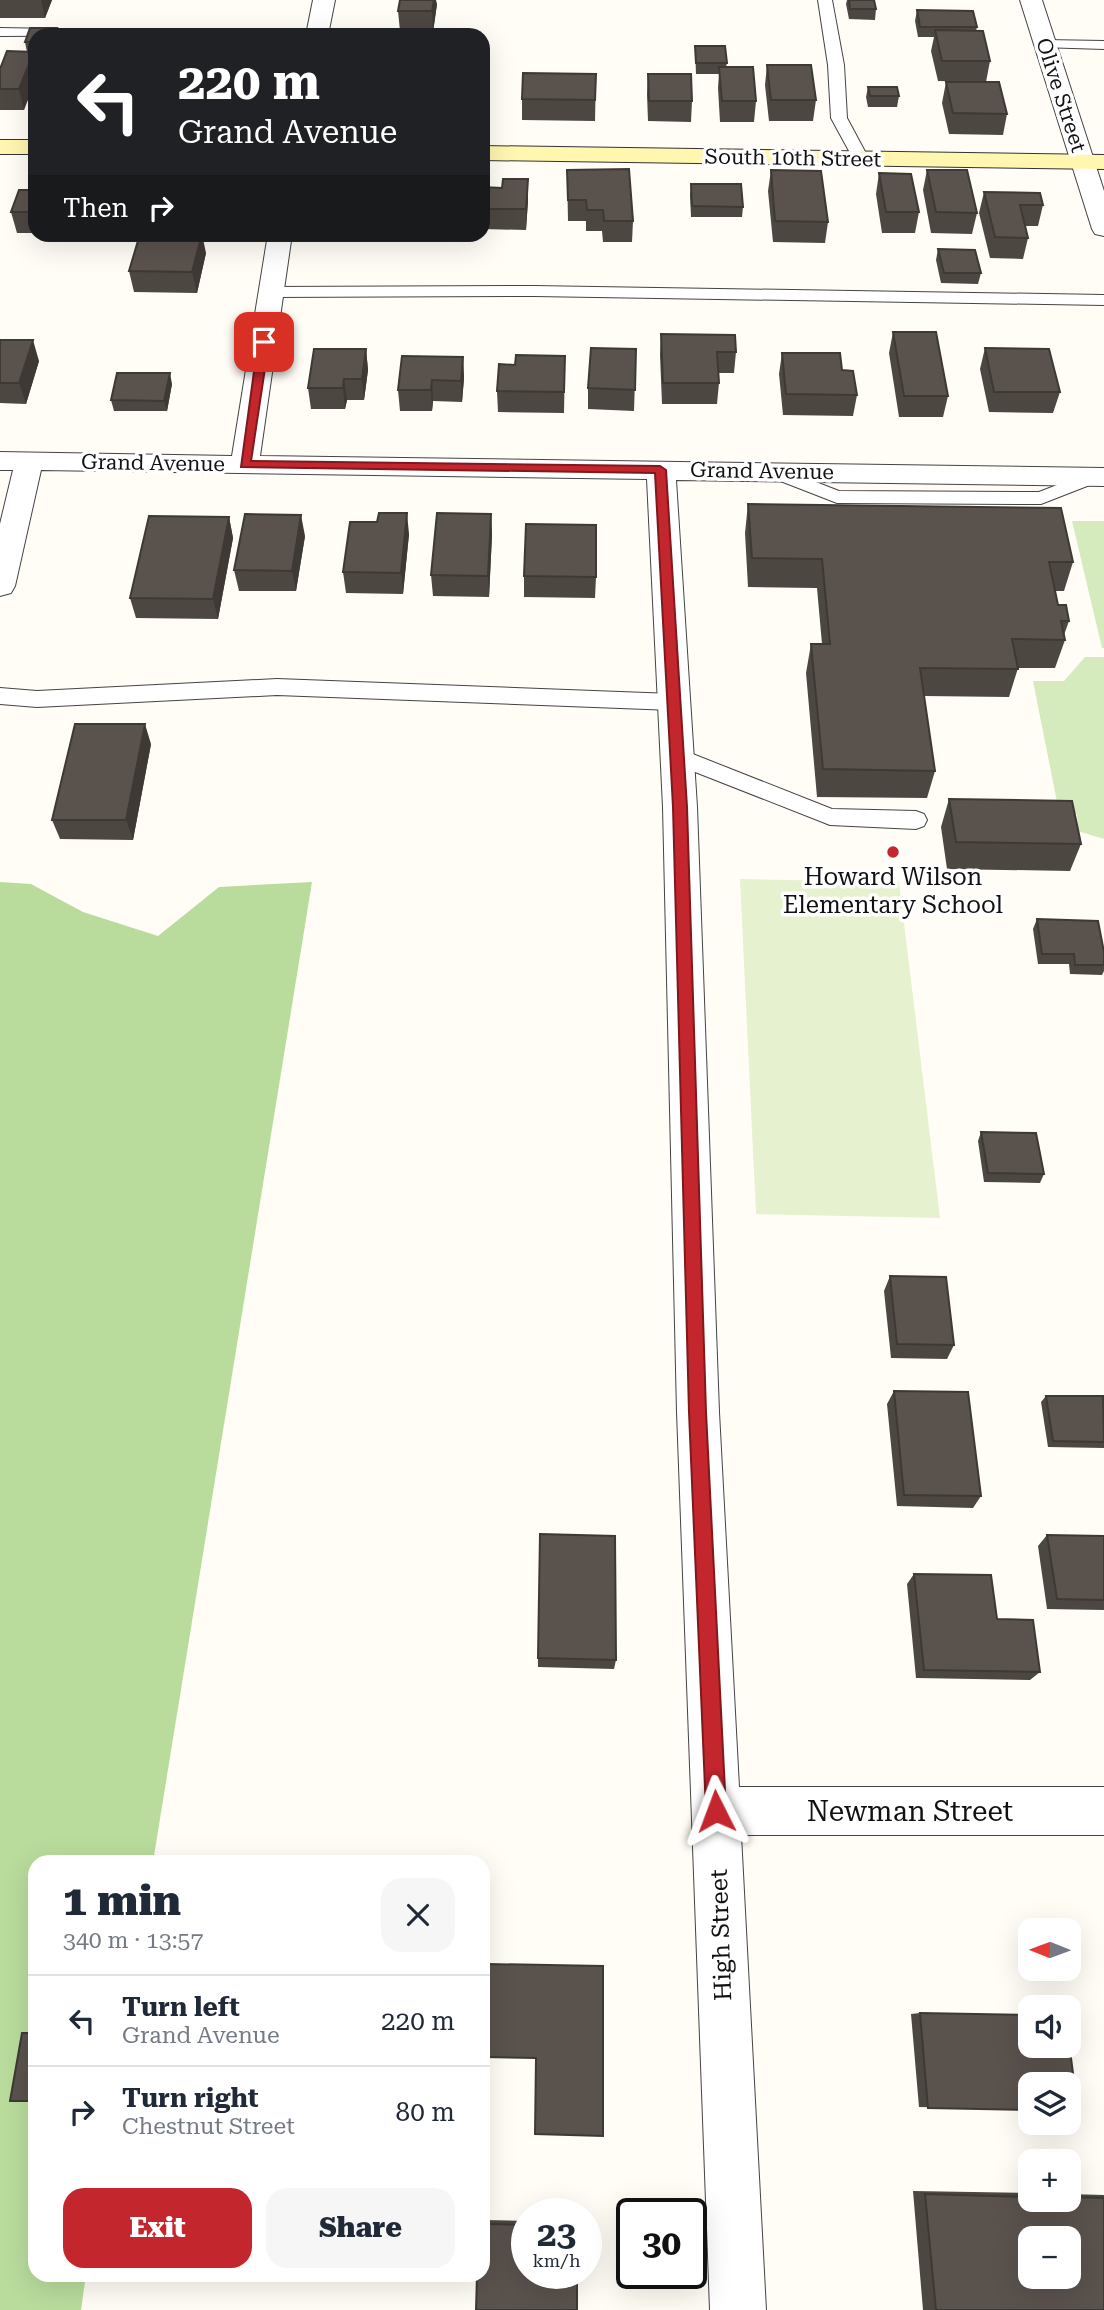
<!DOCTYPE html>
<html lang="en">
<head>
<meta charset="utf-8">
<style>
	body { margin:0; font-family:"Roboto Serif",serif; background:#f6f6f7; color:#1f2937; height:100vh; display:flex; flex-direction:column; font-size:26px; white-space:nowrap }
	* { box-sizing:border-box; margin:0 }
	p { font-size:23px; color:#747a83 }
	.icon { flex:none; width:38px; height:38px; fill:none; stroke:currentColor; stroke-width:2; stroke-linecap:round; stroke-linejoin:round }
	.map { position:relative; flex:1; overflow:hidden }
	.side { position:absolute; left:28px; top:1855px; width:462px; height:427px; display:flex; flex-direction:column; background:#fff; border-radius:21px; box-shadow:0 7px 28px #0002 }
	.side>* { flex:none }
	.guide { position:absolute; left:28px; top:28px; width:462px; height:214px; border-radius:21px; box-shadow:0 7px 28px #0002; background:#202124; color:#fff; overflow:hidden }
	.needle { width:46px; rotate:271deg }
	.tools { position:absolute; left:1018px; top:1918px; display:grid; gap:14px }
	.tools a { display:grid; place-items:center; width:63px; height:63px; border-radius:14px; background:#fff; box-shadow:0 7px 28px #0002; font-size:35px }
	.speed { position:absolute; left:511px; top:2198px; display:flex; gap:14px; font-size:35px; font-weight:700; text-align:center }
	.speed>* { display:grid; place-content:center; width:91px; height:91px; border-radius:50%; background:#fff; box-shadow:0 7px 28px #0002; line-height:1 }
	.speed small { font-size:18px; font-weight:400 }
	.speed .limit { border:4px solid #111; border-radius:10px; background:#fff; color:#111 }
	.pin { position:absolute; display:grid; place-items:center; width:60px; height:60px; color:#fff; margin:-30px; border-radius:14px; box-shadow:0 4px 10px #0006 }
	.me { position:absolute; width:77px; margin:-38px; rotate:357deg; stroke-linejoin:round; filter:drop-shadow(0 0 5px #0008) }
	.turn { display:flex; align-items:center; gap:24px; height:147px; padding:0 35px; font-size:32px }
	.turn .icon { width:91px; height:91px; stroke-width:2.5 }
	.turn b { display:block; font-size:49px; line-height:60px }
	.then { display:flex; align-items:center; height:66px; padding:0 35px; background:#0003; gap:14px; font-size:26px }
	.round { display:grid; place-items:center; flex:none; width:74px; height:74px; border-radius:21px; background:#f6f6f7 }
	.head { display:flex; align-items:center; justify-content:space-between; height:119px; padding:0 35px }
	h1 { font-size:42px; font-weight:800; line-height:52px }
	.primary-button { display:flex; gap:14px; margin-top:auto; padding:14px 35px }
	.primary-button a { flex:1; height:80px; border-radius:21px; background:#c4262e; color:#fff; font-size:28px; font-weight:800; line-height:80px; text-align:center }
	.primary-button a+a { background:#f6f6f7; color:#1f2937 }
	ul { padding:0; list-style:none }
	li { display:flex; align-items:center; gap:21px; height:91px; padding:0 35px; border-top:2px solid #e0e1e3 }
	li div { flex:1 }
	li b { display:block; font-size:26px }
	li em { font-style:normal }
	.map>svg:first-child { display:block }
	.green { fill:#d5ebbd }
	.forest { fill:#b9dc9c }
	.pitch { fill:#e6f2cf }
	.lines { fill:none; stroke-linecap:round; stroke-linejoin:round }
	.lane-casing { stroke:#444; stroke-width:2 }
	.street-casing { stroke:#444; stroke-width:2 }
	.secondary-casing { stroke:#333; stroke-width:2 }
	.lane { fill:#fff; fill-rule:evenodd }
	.street { fill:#fff; fill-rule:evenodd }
	.secondary { fill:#fff6b0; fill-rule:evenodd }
	.wall { fill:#4d4742 }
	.shaded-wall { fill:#3f3936 }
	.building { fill:#5a524d; stroke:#3f3936; stroke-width:2; fill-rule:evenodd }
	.route { fill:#c4262e; stroke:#7f191e; stroke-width:2 }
	.poi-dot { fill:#c4262e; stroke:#fff; stroke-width:2.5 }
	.labels { text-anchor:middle; stroke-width:7; stroke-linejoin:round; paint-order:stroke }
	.far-street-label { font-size:21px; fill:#111; stroke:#fff }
	.poi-label { font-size:24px; fill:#111; stroke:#fff }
	.street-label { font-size:24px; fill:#111; stroke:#fff }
	.near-street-label { font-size:28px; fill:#111; stroke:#fff }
</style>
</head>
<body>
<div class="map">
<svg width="1104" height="2310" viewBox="0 0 1104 2310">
	<rect width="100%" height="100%" fill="#fffdf5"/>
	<path class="green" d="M1072,521H1104V648H1102Z
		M1085,657H1104V839L1078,831L1077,814L1059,812L1033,681H1064Z"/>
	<path class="forest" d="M0,882L31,884L83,912L158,936L219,887L312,882L153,1862H35V2275H86L81,2310H0Z"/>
	<path class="pitch" d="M740,879L899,882L940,1218L756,1214Z"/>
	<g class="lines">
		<g class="lane-casing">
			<path id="lane" d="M818,0H832L844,65L847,118L869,159L867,162H855L831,118L828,65Z
				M0,28L166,31L173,35L0,36Z
				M1045,40L1104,41V49L1040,47L1038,44Z
				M534,286L1104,295V305L534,296L272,297L263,292L272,287Z
				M772,465L839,491L1039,492L1093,471L1103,477L1100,481L1041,504L837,503L765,475L762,471Z
				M277,679L673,694L681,697L684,702L681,707L673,710L277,695L37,707L0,704V688L37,691Z
				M675,747L832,809L916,811L924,814L927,820L924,826L916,829L830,825L667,761L664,755L667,749Z"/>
		</g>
		<g class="street-casing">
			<path id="street" d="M313,0H335L328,35H306Z
				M1020,0H1042L1104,191V236L1095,234L1092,229Z
				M268,234H292L260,456L1104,468V486L676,480L697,807L719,1412L739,1787H1104V1835H741L766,2310H710L677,1412L663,807L647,479L41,470L15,586L11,593L0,596V524L13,470H0V452L232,456Z"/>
		</g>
		<g class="secondary-casing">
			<path id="secondary" d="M0,140H35V154H0Z
				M483,146L1104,155V169L483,160Z"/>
		</g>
		<use href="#lane" class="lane"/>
		<use href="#street" class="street"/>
		<use href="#secondary" class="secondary"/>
	</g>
	<path class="wall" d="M0,0H52L45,18H0Z
		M847,0H874L876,9L875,20L849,19L846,4Z
		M437,4L433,32L400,31L398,11Z
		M917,10L977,27L976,31L990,61L986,82L938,81L931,51L934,37H918L915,21Z
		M35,35V52H34L24,110H0V69L27,52L25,42Z
		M695,46L727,63L726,67L756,101L754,122H720L718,88L719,74H696Z
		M767,65L816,100L813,121H769L765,85Z
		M596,74L595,121L522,120V99Z
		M648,74L692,101L691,122L648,121L647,94Z
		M946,82L1007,114L1003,135L949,134L942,103Z
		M868,87L899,96L897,107H868L866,97Z
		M567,170L633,221L632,242H603L602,231H586V221H568Z
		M771,170L828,222L825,243L773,242L768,191Z
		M927,170L977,213L972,234L931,233L923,190Z
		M879,173L919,212L915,233H882L876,194Z
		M691,184L743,207L742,217H691L690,195Z
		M483,187L502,188L528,200L526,230L483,229Z
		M35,190V233H17L11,212Z
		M984,192L1043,205L1038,226H1025L1028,238L1023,259L990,258L979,213Z
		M323,234H364L363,239H324Z
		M938,249L981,273L978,284L941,283L936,260Z
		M206,253L197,293L134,292L129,271Z
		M893,332L948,396L943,417H899L889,353Z
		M661,334L736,352L734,373H718L719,383L717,404H662L660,355Z
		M0,340L39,361L26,404L0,403Z
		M985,348L1060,392L1053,413L989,412L980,369Z
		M366,349L368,370L364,400H347L345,409H311L308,388Z
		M636,349L634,411L588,409V388Z
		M782,353L842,370L857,395L853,416L783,415L779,374Z
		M565,356L564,413L498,412L497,391L515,365Z
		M463,357L464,378L462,402L433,401L432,411H400L398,390Z
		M172,384L167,411H114L111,400Z
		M748,504L1073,562L1064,591H1055L1058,605L1069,621L1064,635L1065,640L1055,668H1018L1009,697L924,696L935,771L927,798L817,797L806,673L811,644H822L817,588L748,587L745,533Z
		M491,514L492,535L489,597L433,596L431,575Z
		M229,517L233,538L218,619L136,618L130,598Z
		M409,534L403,594L346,593L343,572Z
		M305,536L296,591H239L234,570Z
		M524,576L596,577L595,598L524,597Z
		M151,744L133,840L60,839L52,820Z
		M949,799L1081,844L1070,871L947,869L941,827Z
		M1037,919L1104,952V971L1102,975L1070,974L1069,964H1038L1033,929Z
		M981,1132L1044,1174L1040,1183L984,1182L978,1141Z
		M890,1276L954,1345L947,1359L891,1358L884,1291Z
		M894,1391L981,1496L973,1508L897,1506L887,1404Z
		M1046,1396L1104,1401V1448L1048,1447L1041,1402Z
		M1047,1535L1104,1536V1610L1047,1609L1038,1546Z
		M914,1574L997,1619L1040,1672L1030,1680L916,1678L907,1584Z
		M538,1658L616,1660L614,1669L538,1667Z
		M920,2013L1031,2110L919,2107L911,2014Z
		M913,2191L1031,2193V2200H1069V2194L1104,2195V2310H923Z
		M483,2220L527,2221V2273L483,2275Z"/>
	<path class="shaded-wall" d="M41,0H52L45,18Z
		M434,0H436L437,4L433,32L432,11Z
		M34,52L35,57V82L24,110L19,89Z
		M528,179V200L526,230V209Z
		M202,234L206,253L197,293L192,272Z
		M33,340L39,361L26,404L19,383Z
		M366,349L368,370L364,400L362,379Z
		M463,357L464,378L462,402L461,381Z
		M170,373L172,384L167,411L164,401Z
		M344,379L347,400L345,409L343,388Z
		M432,380L433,401L432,411L431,390Z
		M407,513L409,534L403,594L401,573Z
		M491,514L492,535L489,597L488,576Z
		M301,515L305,536L296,591L292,571Z
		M229,517L233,538L218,619L213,599Z
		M145,724L151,744L133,840L126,820Z"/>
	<path class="building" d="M400,0H434L432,11H398Z
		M849,0H874L876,9H850Z
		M917,10L973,11L977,27H920Z
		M30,28H57L54,35H35V42H25Z
		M935,30L983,31L990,61H942Z
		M695,46H725L727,63H696Z
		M7,51L34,52L19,89H0V69Z
		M767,65H811L816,100H771Z
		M719,67H753L756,101H722Z
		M523,73L596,74L595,100L522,99Z
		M648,74H691L692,101H649Z
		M946,82H999L1007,114L953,113Z
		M483,86H485L484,103H483Z
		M868,87H897L899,96H870Z
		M629,169L633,221H604L603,210H587L586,200H568L567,170Z
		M771,170L821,171L828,222L775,221Z
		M927,170H967L977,213L936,212Z
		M879,173L911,174L919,212H886Z
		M503,179H528L526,209H483V187L502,188Z
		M691,184H741L743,207L692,206Z
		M19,190H35V212H11Z
		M984,192L1040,193L1043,205H1020L1028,238L995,237Z
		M140,234H202L192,272L129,271Z
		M938,249L975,250L981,273H944Z
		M893,332H936L948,396H904Z
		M661,334L735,335L736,352H717L719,383H663Z
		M0,340H33L19,383H0Z
		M591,348L636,349L635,390L588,388Z
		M985,348L1049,349L1060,392H994Z
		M314,349H366L362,379H344L343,388H308Z
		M782,353H840L842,370L853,371L857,395L786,394Z
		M516,355L565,356L564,392L497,391L499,364L515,365Z
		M402,356L463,357L461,381L432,380L431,390H398Z
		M117,373H170L164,401L111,400Z
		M748,504L1061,508L1073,562H1049L1058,605H1066L1069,621H1061L1065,640L1012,639L1018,669L920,668L935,771L823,769L811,644H830L822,559L752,558Z
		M379,513H407L401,573L343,572L350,522H377Z
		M437,513L491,514L488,576L431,575Z
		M245,514L301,515L292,571L234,570Z
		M149,516L229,517L213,599L130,598Z
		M526,524L596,525V577L524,576Z
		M75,724H145L126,820H52Z
		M949,799L1072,801L1081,844L956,842Z
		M1037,919L1098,921L1104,952V965H1075L1074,954H1042Z
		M981,1132L1036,1133L1044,1174L988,1173Z
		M890,1276L946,1277L954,1345L897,1344Z
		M894,1391L968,1392L981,1496L904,1495Z
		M1046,1396H1103L1104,1442L1053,1441Z
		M540,1534L615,1536L616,1660L538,1658Z
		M1047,1535L1104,1536V1600L1057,1599Z
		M914,1574L991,1575L997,1619L1033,1620L1040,1672L924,1670Z
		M488,1964L603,1966V2136L535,2134L536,2058L485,2057Z
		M920,2013L1031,2015V2046H1069V2043L1078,2111H1069V2084H1031V2110L928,2108Z
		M22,2033H35V2101H10Z
		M925,2194L1031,2197V2200H1069V2197L1104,2198V2310H936ZM1031,2238H1069V2277H1031Z
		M483,2224L527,2225V2273H577V2310H476L477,2275H483Z"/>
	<path class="route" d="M264,338L269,342L251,461L660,466L666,470L687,807L706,1412L726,1811L723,1818L716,1821L709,1818L706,1811L689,1412L673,807L655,473L241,467L258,342Z"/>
	<circle class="poi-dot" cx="893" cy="852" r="7"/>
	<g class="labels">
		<g class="far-street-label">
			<text transform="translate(1061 95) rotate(72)" y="7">Olive Street</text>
			<text transform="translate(793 158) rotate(1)" y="7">South 10th Street</text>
			<text transform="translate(153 463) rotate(1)" y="7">Grand Avenue</text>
			<text transform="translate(762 471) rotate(1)" y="7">Grand Avenue</text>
		</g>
		<g class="poi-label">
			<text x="893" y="885">Howard Wilson<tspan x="893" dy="28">Elementary School</tspan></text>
		</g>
		<g class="street-label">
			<text transform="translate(721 1935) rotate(-92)" y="8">High Street</text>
		</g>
		<g class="near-street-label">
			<text x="910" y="1821">Newman Street</text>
		</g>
	</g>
</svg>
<div class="tools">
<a><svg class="needle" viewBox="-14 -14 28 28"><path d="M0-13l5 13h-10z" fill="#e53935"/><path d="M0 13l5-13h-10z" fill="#747a83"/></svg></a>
<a><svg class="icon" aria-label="sound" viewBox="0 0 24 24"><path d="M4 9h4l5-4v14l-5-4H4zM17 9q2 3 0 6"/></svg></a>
<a><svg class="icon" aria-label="layers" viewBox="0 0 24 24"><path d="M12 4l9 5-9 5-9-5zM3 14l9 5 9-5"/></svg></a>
<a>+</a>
<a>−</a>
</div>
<div class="speed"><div>23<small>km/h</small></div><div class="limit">30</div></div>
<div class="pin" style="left:264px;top:342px;background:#d93025"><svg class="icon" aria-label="arrive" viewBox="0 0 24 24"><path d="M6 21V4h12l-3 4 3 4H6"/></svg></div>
<svg class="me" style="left:716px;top:1811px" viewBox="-20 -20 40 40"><path d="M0-17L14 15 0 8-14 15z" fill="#c4262e" stroke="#fff" stroke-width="4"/></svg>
<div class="guide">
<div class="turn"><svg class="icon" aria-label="left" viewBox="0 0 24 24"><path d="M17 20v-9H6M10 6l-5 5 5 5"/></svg><div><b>220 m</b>Grand Avenue</div></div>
<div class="then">Then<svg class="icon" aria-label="right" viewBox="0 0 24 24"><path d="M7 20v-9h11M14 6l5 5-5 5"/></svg></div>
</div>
<section class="side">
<div class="head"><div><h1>1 min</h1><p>340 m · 13:57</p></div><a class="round"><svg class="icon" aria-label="close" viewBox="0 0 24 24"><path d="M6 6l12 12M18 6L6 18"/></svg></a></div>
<ul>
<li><svg class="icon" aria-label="left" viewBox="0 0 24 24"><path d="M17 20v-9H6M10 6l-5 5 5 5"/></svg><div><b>Turn left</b><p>Grand Avenue</p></div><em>220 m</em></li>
<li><svg class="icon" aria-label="right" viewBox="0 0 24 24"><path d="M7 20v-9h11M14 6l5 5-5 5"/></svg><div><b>Turn right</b><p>Chestnut Street</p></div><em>80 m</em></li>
</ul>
<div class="primary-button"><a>Exit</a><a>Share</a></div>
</section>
</div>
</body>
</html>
